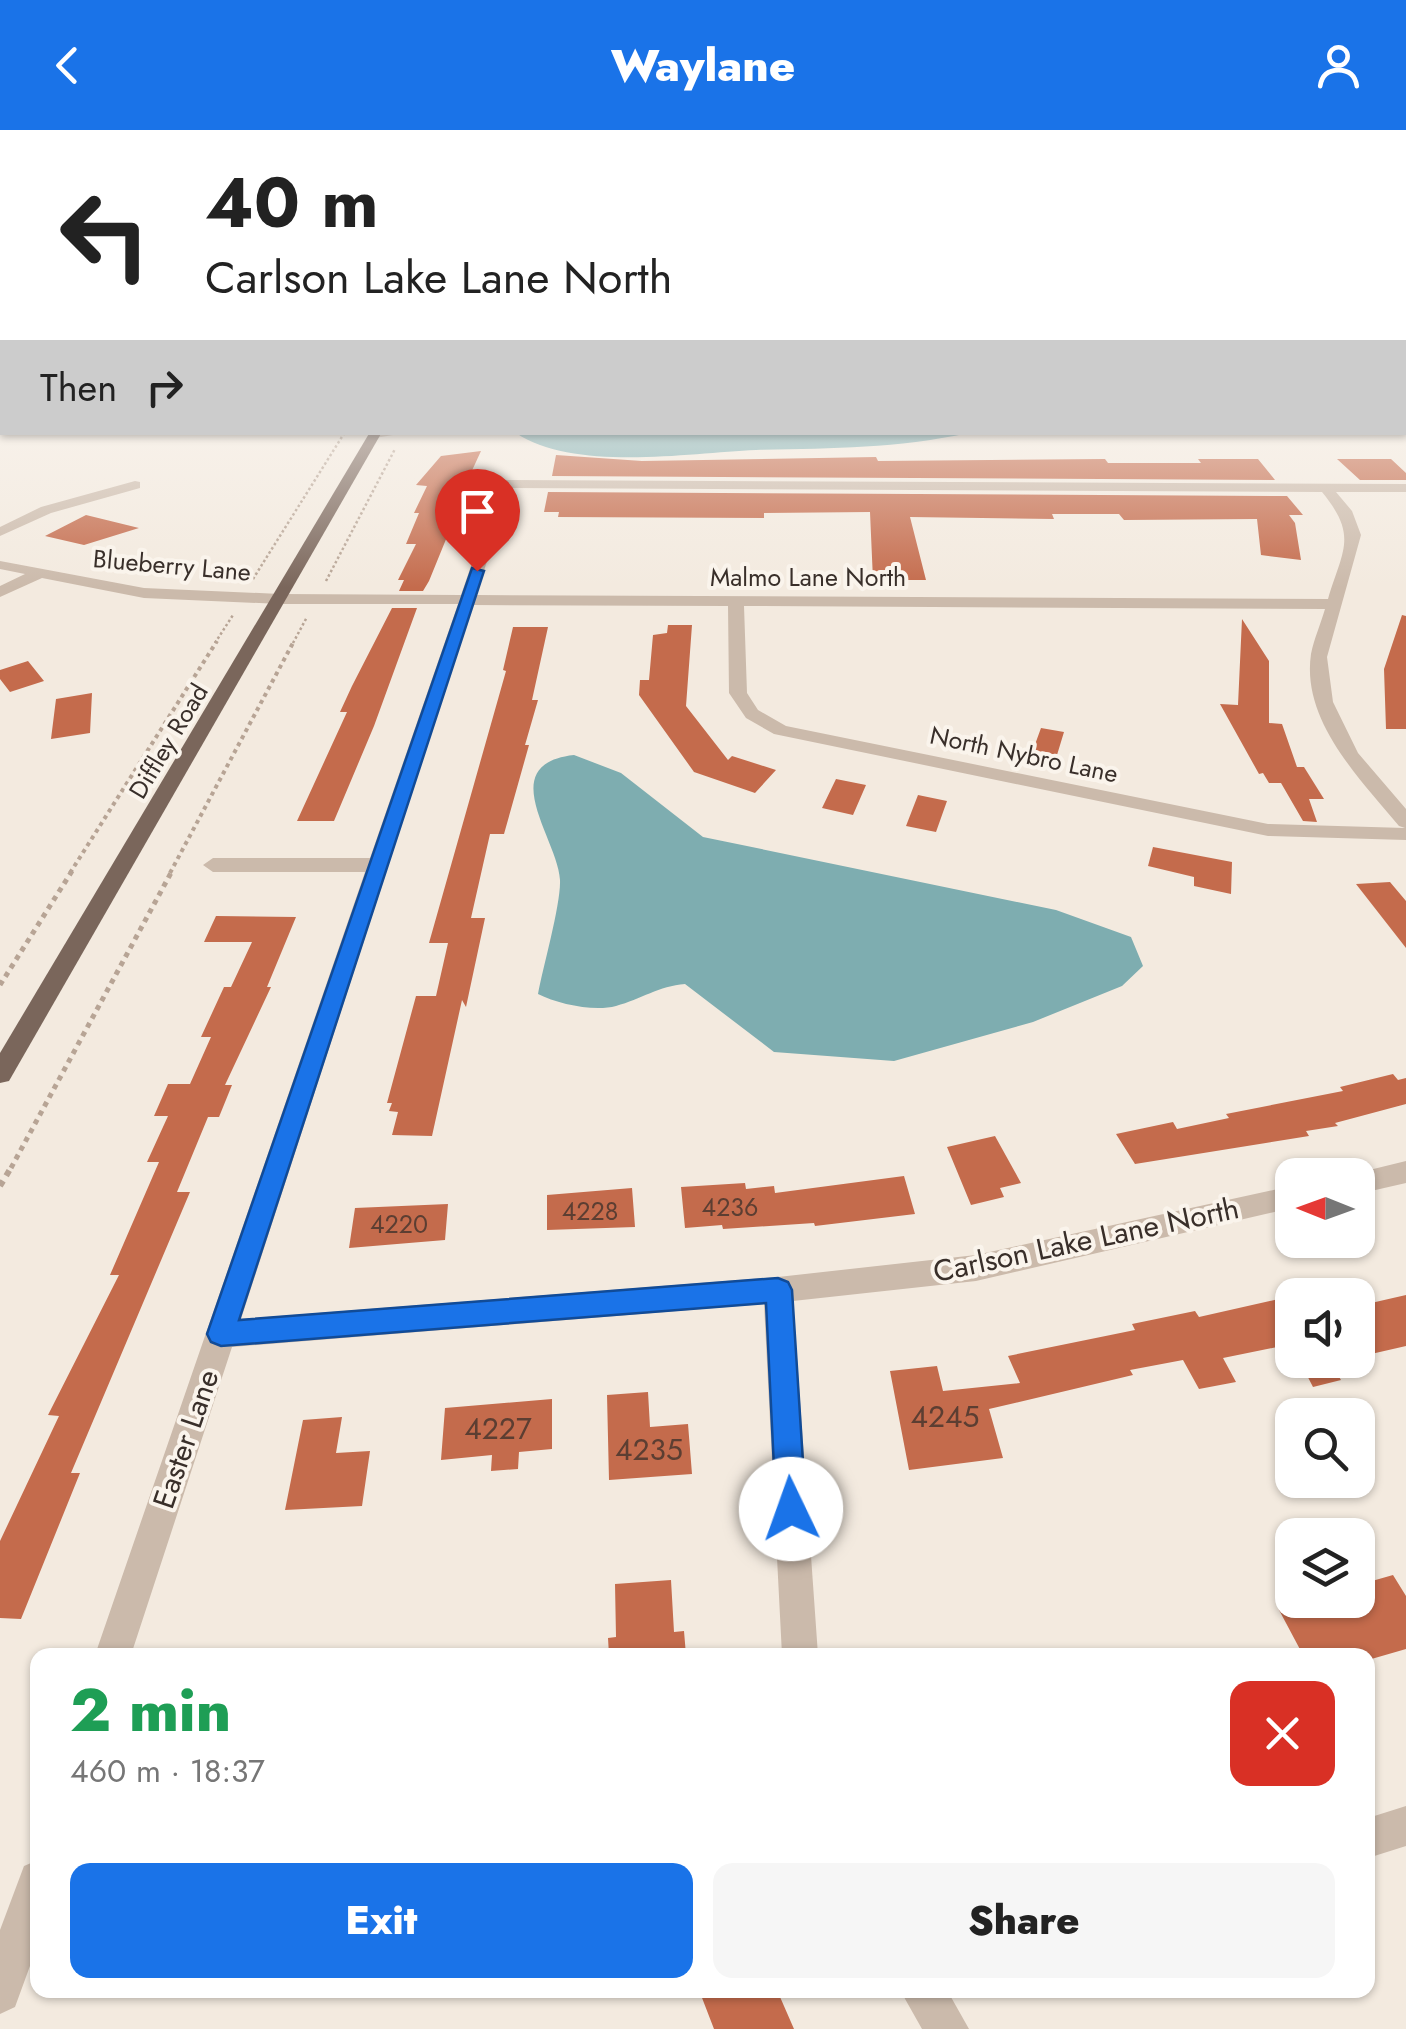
<!DOCTYPE html>
<html lang="en">
<head>
<meta charset="utf-8">
<style>
	body { margin:0; font-family:Jost,sans-serif; background:#f6f6f6; color:#222; height:100vh; display:flex; flex-direction:column; font-size:38px; white-space:nowrap }
	* { box-sizing:border-box; margin:0 }
	p { font-size:32px; color:#767676 }
	.icon { flex:none; width:55px; height:55px; fill:none; stroke:currentColor; stroke-width:2; stroke-linecap:round; stroke-linejoin:round }
	.map { position:relative; flex:1; overflow:hidden }
	.side { position:absolute; left:30px; top:1518px; width:1345px; height:350px; display:flex; flex-direction:column; background:#fff; border-radius:20px; box-shadow:0 2px 8px #0004 }
	.side>* { flex:none }
	.hud { position:absolute; left:0px; top:0px; width:1408px; height:305px; box-shadow:0 2px 8px #0004; background:#fff; color:#222; overflow:hidden }
	.needle { width:65px; rotate:271deg }
	.buttons { position:absolute; left:1275px; top:1028px; display:grid; gap:20px }
	.buttons a { display:grid; place-items:center; width:100px; height:100px; border-radius:20px; background:#fff; box-shadow:0 2px 8px #0004; font-size:50px }
	.pin { position:absolute; display:grid; place-items:center; width:85px; height:85px; color:#fff; margin:-102px -42px; border-radius:50% 50% 50% 0; rotate:-45deg; box-shadow:0 0 10px #0007 }
	.pin .icon { rotate:45deg }
	.me { position:absolute; width:110px; margin:-55px; rotate:357deg; stroke-linejoin:round; filter:drop-shadow(0 0 8px #0008) }
	.turn { display:flex; align-items:center; gap:35px; height:210px; padding:0 40px; font-size:45px }
	.turn .icon { width:130px; height:130px; stroke-width:2.5 }
	.turn b { display:block; font-size:70px; line-height:85px }
	.then { display:flex; align-items:center; height:95px; padding:0 40px; background:#0003; gap:20px; font-size:38px }
	.round { display:grid; place-items:center; flex:none; width:105px; height:105px; border-radius:20px; background:#f6f6f6 }
	.overview { display:flex; align-items:center; justify-content:space-between; height:170px; padding:0 40px }
	h1 { font-size:60px; font-weight:800; line-height:75px; color:#1e9e55 }
	.cta { display:flex; gap:20px; margin-top:auto; padding:20px 40px }
	.cta a { flex:1; height:115px; border-radius:20px; background:#1a73e8; color:#fff; font-size:40px; font-weight:800; line-height:115px; text-align:center }
	.cta a+a { background:#f6f6f6; color:#222 }
	header { display:flex; justify-content:space-between; align-items:center; height:130px; padding:0 40px; background:#1a73e8; color:#fff; font-size:45px; font-weight:800 }
	.map>svg:first-child { display:block }
	.water { fill:#7eadb0 }
	.building { fill:#c46b4c }
	.lines { fill:none; stroke-linecap:round; stroke-linejoin:round }
	.path-far3 { stroke:#b7a495; stroke-width:2.5; stroke-dasharray:2.5 2.5; stroke-linecap:butt }
	.path-far2 { stroke:#b7a495; stroke-width:4; stroke-dasharray:4 4; stroke-linecap:butt }
	.path-far1 { stroke:#b7a495; stroke-width:5; stroke-dasharray:5 5; stroke-linecap:butt }
	.path { stroke:#b7a495; stroke-width:6; stroke-dasharray:6 6; stroke-linecap:butt }
	.minor { fill:#cbbaab; fill-rule:evenodd }
	.major { fill:#7a665b; fill-rule:evenodd }
	.route { fill:#1a73e8; stroke:#114b97; stroke-width:2.5 }
	.labels { text-anchor:middle; stroke-width:8; stroke-linejoin:round; paint-order:stroke }
	.far-street-label { font-size:25px; fill:#392f2a; stroke:#faf4ec }
	.number-label { font-size:25px; fill:#5c3e32 }
	.street-label { font-size:30px; fill:#392f2a; stroke:#faf4ec }
	.near-number-label { font-size:30px; fill:#5c3e32 }
</style>
</head>
<body>
<header><svg class="icon" aria-label="back" viewBox="0 0 24 24"><path d="M15 5l-7 7 7 7"/></svg>Waylane<svg class="icon" aria-label="person" viewBox="0 0 24 24"><circle cx="12" cy="8" r="4"/><path d="M4 21q1-7 8-7t8 7"/></svg></header>
<div class="map">
<svg width="1406" height="1899" viewBox="0 0 1406 1899">
	<rect width="100%" height="100%" fill="#f3eadf"/>
	<path class="water" d="M516,303H969C893,319 832,318 756,320C689,323 573,342 516,303Z
		M574,625L621,643L703,707L1056,780L1131,807L1143,836L1122,856L1033,892L894,931L774,922L685,854C659,856 641,869 616,876C594,882 558,874 538,864C543,837 561,774 560,750C558,709 493,634 574,625Z"/>
	<path class="building" d="M481,321L446,397H451L429,451L423,461H399L404,450H398L416,414H406L419,383H414L427,356L416,355L441,326Z
		M556,325L642,331L876,327L878,331L1105,329L1108,333H1201L1198,329H1258L1275,350L552,346Z
		M1337,329H1391L1406,343V350H1360Z
		M548,362L1287,366L1303,385H1289L1295,393L1301,430L1261,425L1257,389L1124,390L1119,384H1052L1054,389L910,387L926,450H873L870,382L764,383V388L558,387L559,382H544Z
		M86,385L139,398L84,415L45,406Z
		M392,478H417L374,596L334,691H297L347,582H340L352,556Z
		M1402,485L1406,486V599H1386L1384,539Z
		M1242,489L1269,531V593L1282,594L1297,637H1304L1324,669H1309L1317,692L1303,691L1281,653H1269L1263,643L1259,644L1220,574L1238,575Z
		M668,495H692L686,576L728,630L732,626L776,640L755,663L694,642L639,565L640,550H649L653,505L667,503Z
		M513,497H548L532,570H538L525,615H529L504,704H490L471,788H485L466,877L462,870L432,1006L392,1005L398,982L389,981L392,973H387L416,866H436L448,813H429L506,541L503,540Z
		M28,531L44,551L10,562L0,549V540Z
		M92,563L90,603L51,609L56,569Z
		M1041,598L1064,602L1057,625L1033,620Z
		M836,649L866,655L853,685L822,678Z
		M918,665L947,671L936,702L906,696Z
		M1153,717L1232,732L1231,764L1194,756V747L1148,736Z
		M1390,752L1406,771V818L1356,754Z
		M216,786L296,787L267,857H271L225,955H232L219,987H208L177,1062H190L71,1343H80L21,1489L0,1488V1411L59,1286L48,1285L119,1145H110L159,1032H147L168,986H154L168,954H190L211,907H201L224,857H231L252,812H204Z
		M1393,944L1398,950L1406,948V974L1335,993L1338,996L1306,1001L1309,1006L1135,1034L1116,1004L1173,992L1177,999L1229,988L1226,984L1343,961L1340,957Z
		M995,1006L1021,1053L1000,1058L1004,1067L971,1075L947,1017Z
		M904,1046L915,1084L815,1096L814,1093L723,1099L722,1095L685,1098L681,1057L745,1053L746,1059L774,1056L775,1063Z
		M632,1058L635,1097L547,1100V1065Z
		M448,1074L445,1110L349,1118L355,1078Z
		M1406,1165V1216L1358,1227V1176Z
		M1292,1166V1214L1223,1228L1236,1252L1199,1259L1183,1230L1130,1240L1133,1245L989,1279L1003,1328L909,1340L890,1241L937,1236L943,1261L1020,1253L1008,1226L1135,1200L1132,1194L1195,1181L1199,1187Z
		M1299,1230H1328L1341,1250L1313,1257Z
		M648,1262L650,1297L688,1294L692,1344L609,1350L607,1265Z
		M552,1269V1319L519,1322L518,1339L491,1341L492,1325L441,1330L445,1278Z
		M342,1287L336,1323L370,1321L362,1376L285,1380L303,1290Z
		M1393,1445L1406,1466V1519L1368,1530V1525H1303L1278,1478L1305,1470H1358V1455Z
		M671,1450L674,1502L684,1501L686,1525H609L608,1508L616,1507L615,1454Z
		M699,1860H777L794,1899H714Z"/>
	<g class="lines">
		<path class="path-far3" d="M253,449L345,302
			M326,451L395,319
			M215,513L233,485
			M293,513L307,487"/>
		<path class="path-far2" d="M70,743L217,511
			M170,743L294,511"/>
		<path class="path-far1" d="M0,855L72,741
			M11,1038L172,741"/>
		<path class="path" d="M0,1056L12,1036"/>
		<path class="minor" d="M370,302H411L375,308Z
			M506,350L1406,354V362H1336L1352,381L1361,405L1327,527L1333,572L1358,623L1406,679V710L1268,706L774,604L746,588L729,563L728,476L473,475L241,1189L778,1147L976,1125L1292,1056V1078L976,1151L793,1171L818,1525H782L764,1174L232,1217L131,1525H95L365,742H213L203,735L213,728H370L458,474H280L144,468L42,448L0,467V456L25,444L0,439V431L144,458L280,464L461,465L499,354ZM511,358L1322,362C1358,406 1343,419 1328,469L476,465ZM744,476L1325,479C1321,493 1314,509 1311,524C1301,591 1361,650 1399,696L1405,698L1268,694L786,596L758,580L747,563Z
			M135,351L140,352V358L51,383L0,406V397L41,377Z
			M1406,1031V1053L1358,1064V1045H1349Z
			M1406,1676V1716L1368,1728V1688Z
			M38,1730V1814L15,1877L0,1884V1800L24,1736Z
			M900,1860H947L969,1899H922Z"/>
		<path class="major" d="M370,302H382L9,951L0,953V923Z"/>
	</g>
	<linearGradient id="sky" x2="0" y2="1"><stop stop-color="#7db1d2"/><stop offset="0.42" stop-color="#faf6f1"/><stop offset="1" stop-color="#faf6f1" stop-opacity="0"/></linearGradient>
	<rect width="1406" height="458" fill="url(#sky)"/>
	<path class="route" d="M472,438L484,441L239,1190L778,1148L788,1152L792,1160L806,1379L802,1390L791,1394L780,1390L776,1379L766,1173L221,1216L211,1212L207,1204Z"/>
	<g class="labels">
		<g class="far-street-label">
			<text transform="translate(172 435) rotate(5)" y="9">Blueberry Lane</text>
			<text x="808" y="456">Malmo Lane North</text>
			<text transform="translate(168 611) rotate(-59)" y="9">Diffley Road</text>
			<text transform="translate(1024 624) rotate(12)" y="9">North Nybro Lane</text>
		</g>
		<g class="number-label">
			<text x="730" y="1086">4236</text>
			<text x="590" y="1090">4228</text>
			<text x="399" y="1103">4220</text>
		</g>
		<g class="street-label">
			<text transform="translate(1086 1110) rotate(-12)" y="10">Carlson Lake Lane North</text>
			<text transform="translate(186 1309) rotate(-71)" y="10">Easter Lane</text>
		</g>
		<g class="near-number-label">
			<text x="945" y="1297">4245</text>
			<text x="498" y="1309">4227</text>
			<text x="649" y="1330">4235</text>
		</g>
	</g>
</svg>
<div class="buttons">
<a><svg class="needle" viewBox="-14 -14 28 28"><path d="M0-13l5 13h-10z" fill="#e53935"/><path d="M0 13l5-13h-10z" fill="#767676"/></svg></a>
<a><svg class="icon" aria-label="sound" viewBox="0 0 24 24"><path d="M4 9h4l5-4v14l-5-4H4zM17 9q2 3 0 6"/></svg></a>
<a><svg class="icon" aria-label="search" viewBox="0 0 24 24"><circle cx="10" cy="10" r="6"/><path d="M15 15l6 6"/></svg></a>
<a><svg class="icon" aria-label="layers" viewBox="0 0 24 24"><path d="M12 4l9 5-9 5-9-5zM3 14l9 5 9-5"/></svg></a>
</div>
<div class="pin" style="left:477px;top:441px;background:#d93025"><svg class="icon" aria-label="arrive" viewBox="0 0 24 24"><path d="M6 21V4h12l-3 4 3 4H6"/></svg></div>
<svg class="me" style="left:791px;top:1379px" viewBox="-20 -20 40 40"><circle r="19" fill="#fff"/><path d="M0-13L10 11 0 6-10 11z" fill="#1a73e8"/></svg>
<div class="hud">
<div class="turn"><svg class="icon" aria-label="left" viewBox="0 0 24 24"><path d="M17 20v-9H6M10 6l-5 5 5 5"/></svg><div><b>40 m</b>Carlson Lake Lane North</div></div>
<div class="then">Then<svg class="icon" aria-label="right" viewBox="0 0 24 24"><path d="M7 20v-9h11M14 6l5 5-5 5"/></svg></div>
</div>
<section class="side">
<div class="overview"><div><h1>2 min</h1><p>460 m · 18:37</p></div><a class="round" style="background:#d93025;color:#fff"><svg class="icon" aria-label="close" viewBox="0 0 24 24"><path d="M6 6l12 12M18 6L6 18"/></svg></a></div>
<div class="cta"><a>Exit</a><a>Share</a></div>
</section>
</div>
</body>
</html>
